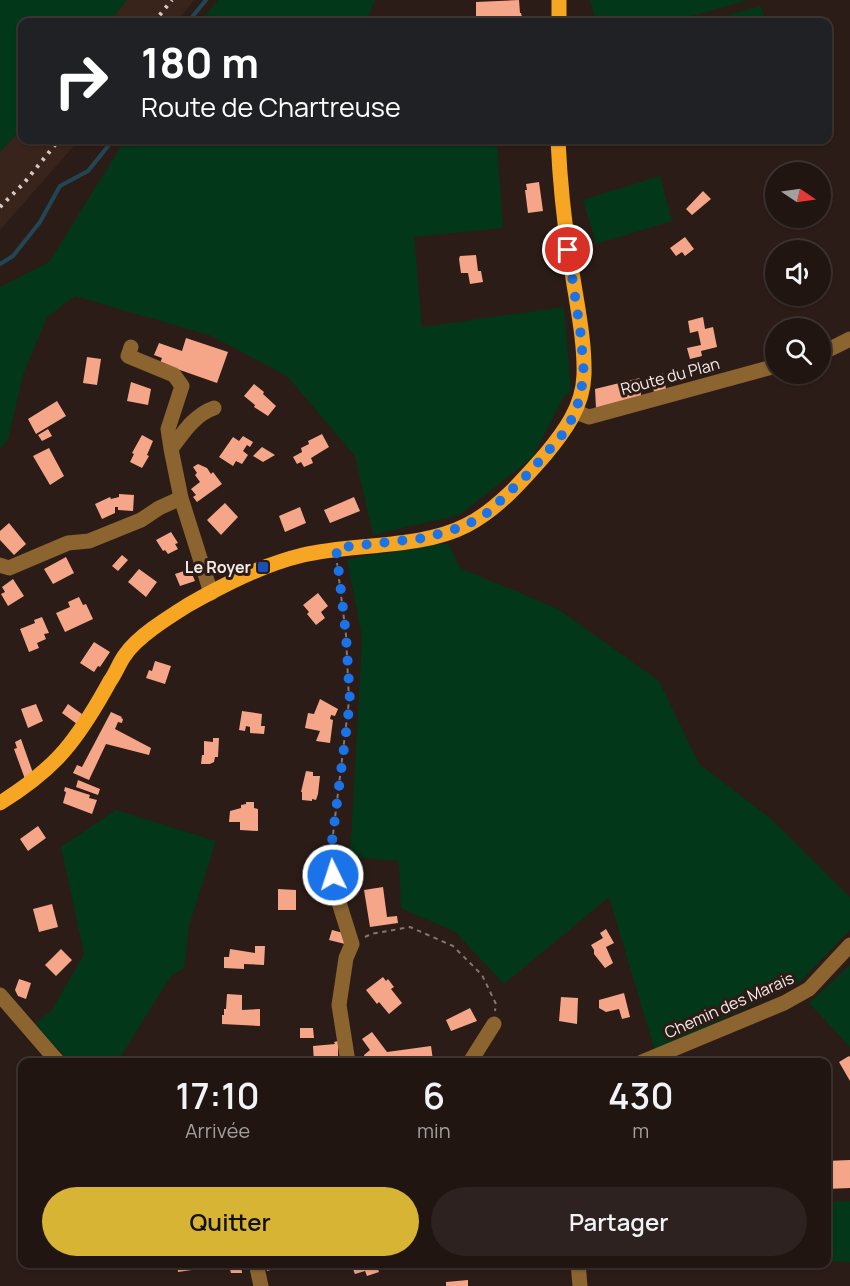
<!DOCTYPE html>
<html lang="fr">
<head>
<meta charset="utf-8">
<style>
	body { margin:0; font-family:Manrope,sans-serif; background:#2d221f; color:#f1f3f6; height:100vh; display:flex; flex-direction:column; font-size:22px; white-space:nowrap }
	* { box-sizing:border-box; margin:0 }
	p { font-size:20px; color:#a29f9f }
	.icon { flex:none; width:33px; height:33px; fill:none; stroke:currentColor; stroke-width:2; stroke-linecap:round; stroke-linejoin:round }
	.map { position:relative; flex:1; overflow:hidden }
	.panel { position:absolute; left:18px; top:1058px; width:813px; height:210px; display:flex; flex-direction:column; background:#211511; border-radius:12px; box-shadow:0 2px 4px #0004,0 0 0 2px #3e3431 }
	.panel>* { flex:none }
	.hud { position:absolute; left:18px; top:18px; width:814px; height:126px; border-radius:12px; box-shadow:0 2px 4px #0004,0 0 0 2px #3e3431; background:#202124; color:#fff; overflow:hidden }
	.needle { width:39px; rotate:103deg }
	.tools { position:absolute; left:765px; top:162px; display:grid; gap:12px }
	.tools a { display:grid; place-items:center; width:66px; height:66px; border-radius:50%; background:#211511; box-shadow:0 2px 4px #0004,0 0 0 2px #3e3431; font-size:30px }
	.pin { position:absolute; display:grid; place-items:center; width:51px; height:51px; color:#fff; margin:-26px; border:3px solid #fff; border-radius:50%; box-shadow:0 2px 6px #0007 }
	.me { position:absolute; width:66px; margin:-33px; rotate:356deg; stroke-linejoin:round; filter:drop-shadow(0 0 4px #0008) }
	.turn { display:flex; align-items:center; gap:21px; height:126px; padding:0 24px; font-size:27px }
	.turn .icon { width:78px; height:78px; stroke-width:2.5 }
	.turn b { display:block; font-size:42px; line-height:51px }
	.eta { display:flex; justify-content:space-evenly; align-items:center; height:102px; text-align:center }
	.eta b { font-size:36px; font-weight:600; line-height:42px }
	.cta { display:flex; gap:12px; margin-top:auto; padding:12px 24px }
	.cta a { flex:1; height:69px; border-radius:36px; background:#d8b434; color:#111; font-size:24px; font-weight:600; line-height:69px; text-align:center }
	.cta a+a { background:#2d221f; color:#f1f3f6 }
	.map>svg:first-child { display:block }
	.built { fill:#39241c }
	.green { fill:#03371a }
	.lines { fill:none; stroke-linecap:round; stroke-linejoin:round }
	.stream { stroke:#214757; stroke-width:4 }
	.building { fill:#f5a689 }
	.path { stroke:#847672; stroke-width:2; stroke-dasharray:4.5 4.5; stroke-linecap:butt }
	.minor { stroke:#8b6430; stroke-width:15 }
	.major { stroke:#f7a624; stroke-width:15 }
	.rail { stroke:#d5c9c5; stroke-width:4; stroke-dasharray:3 6; stroke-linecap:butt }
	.route { stroke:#1a73e8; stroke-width:10; stroke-dasharray:0 18 }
	.transit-dot { fill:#1a4fb4; stroke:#2c1c17; stroke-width:2 }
	.labels { text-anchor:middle; stroke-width:6; stroke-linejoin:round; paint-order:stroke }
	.street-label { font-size:16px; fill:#f6ebe7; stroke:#2c1c17 }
	.poi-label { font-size:16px; font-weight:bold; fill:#f6ebe7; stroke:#2c1c17; text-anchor:end }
</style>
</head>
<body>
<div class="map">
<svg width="850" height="1286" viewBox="0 0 850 1286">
	<rect width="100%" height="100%" fill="#2c1c17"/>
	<path class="built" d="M127,0H194L176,22H109Z
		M22,128V140H79L0,230V152Z"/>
	<path class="green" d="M0,0H127L109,22H22V128L0,152Z
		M218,0H375L366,22H200Z
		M590,0H749L670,22H596Z
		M761,6L766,22H703Z
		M125,140H497L503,228L414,237L422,327L564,307L571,391L564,396L532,458L459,515L373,535L355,456L287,376L212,336L75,296L47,317L23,375L8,439L0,449V287L49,262Z
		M660,176L672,221L596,244L583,200Z
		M448,543L460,568L558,609L659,681L699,764L769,817L850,897V930L800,982L655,1051L609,897L504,984L455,932L401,908L399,861L350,857L362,638L347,559Z
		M116,810L216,841L189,926L184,968L171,976L117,1062H75L64,1056L35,1024L52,1010L84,954L61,847Z
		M850,965V1047L809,1003Z
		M850,1201V1262L827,1261V1202Z"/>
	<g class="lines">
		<path class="stream" d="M188,22L206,0
			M0,264L13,256L40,222L60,186L88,171L113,140"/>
	</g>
	<path class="building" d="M519,0L520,13H521L522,17H537V22H476V2Z
		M539,182L543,211L528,213L525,190H527L526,184Z
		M703,191L711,199L692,215L686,209Z
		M685,237L694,249L685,256L682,252L676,256L670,248Z
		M476,255L478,271H481L483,282L470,284L468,273H461L459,259L460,256Z
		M703,317L705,329L713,327L717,347L701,351L702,356L690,359L687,348L701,345L698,331L690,333L688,321Z
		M186,338L228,352L217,383L160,363L162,358L154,355L159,343L182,351Z
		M87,357L101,359L97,385L83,383Z
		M663,373L666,389L654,392L651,376Z
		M640,378L641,396L596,408L595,389Z
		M131,382L151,389L148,405L127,401Z
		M254,384L264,392L263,394L276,406L268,416L254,407L255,405L244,396Z
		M57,401L66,416L36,434L28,419Z
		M48,429L52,436L42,441L38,435Z
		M322,434L329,447L311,458L313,463L304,467L301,462L297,464L293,457L302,452L301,448L309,444L308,441Z
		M142,435L153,441L147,455L149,456L142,468L130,462L134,454L132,453Z
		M243,436L253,442L250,447L247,445L243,451L248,455L242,464L236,461L233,466L219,457L233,437L239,441Z
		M262,447L275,455L263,462L253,456Z
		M49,448L64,476L50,485L33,456Z
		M198,464L207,468L211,474L213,472L222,484L197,502L193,497L196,495L191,489L200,482L195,475L197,473L193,467Z
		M119,494L134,495L133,511L118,510V507H115V513L102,519L95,504L110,497L111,499L119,497Z
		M354,497L360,511L330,523L324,510Z
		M225,503L238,517L221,535L207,520Z
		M300,507L306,523L285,532L279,516Z
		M9,523L26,544L14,555L0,540V531Z
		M171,532L178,543L175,544L178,549L168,554L165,550L163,551L156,540Z
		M122,555L128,560L118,571L112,566Z
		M66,557L74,573L53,584L44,569Z
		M139,569L157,582L146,597L128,582Z
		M190,569L195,581L180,586L175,574Z
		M13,579L24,596L8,606L1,594L5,592L2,587Z
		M318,593L328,606L321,612L325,618L316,625L307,614L309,612L303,605Z
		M79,597L83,605L86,604L93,619L65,632L56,613L70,607L68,602Z
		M42,617L49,633L44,634L46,639L37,643L39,648L29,652L20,629L35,623L34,620Z
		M94,642L110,652L100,667L98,666L94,672L80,663Z
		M155,661L171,666L165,684L146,678L149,670L152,671Z
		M320,699L338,709L335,716L331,715L330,719L333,720L330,743L316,741L320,731L305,728L308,713L314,714Z
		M36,704L43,721L28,728L21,709Z
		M68,704L82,714L77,724L62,713Z
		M242,711L262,714L261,726H265L264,734L250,733V727L246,726L245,731L239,730Z
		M111,712L122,717L121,718L123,719L122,723L118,722L115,729L151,748L149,755L106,744L89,780L73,773L77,765L82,767Z
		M213,738H219L218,757H215L214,762L210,764H201L202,755H204V741L213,742Z
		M21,739L33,773L25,779L14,749L17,748L15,742Z
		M306,771L313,772V776H320L318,794L316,800L312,799V801L302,800V792H301Z
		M78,780L100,789L98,795L76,787Z
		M65,787L90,795L89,798L97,800L92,814L63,803L66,792L64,791Z
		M246,802H254V808L258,809V831L240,830V822H229L230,811L241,808V805L246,804Z
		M38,826L46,838L28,851L20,839Z
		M383,887L387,917L397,916L398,923L370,927L364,890Z
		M278,889L296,890V910H278Z
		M52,904L58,927L39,932L33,909Z
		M606,929L614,943L606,947L613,963L605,968L594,954V950L591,945L603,938L600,933Z
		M332,930L347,934L345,944L329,940Z
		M255,946H265L264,965L244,964V969L224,968V957H229L230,949L255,953Z
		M61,949L72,960L56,976L45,965Z
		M383,977L386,981L388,979L394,987L391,989L402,1003L389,1014L379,1002L377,1004L366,990Z
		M19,979L31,983L26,999L18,996L15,990Z
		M624,993L630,1017L622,1019L619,1009L606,1012L599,1008V1000Z
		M227,994L242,995V1010L260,1009V1026L222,1024V1015H224V1009H226Z
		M561,997L578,998L577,1024L559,1021Z
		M470,1008L477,1021L451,1031L446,1020Z
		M300,1028H313L314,1038H300Z
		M372,1032L387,1052L431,1046L433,1060L379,1062L377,1059L375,1062H366L364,1055L370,1050L362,1039Z
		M338,1041V1062H314L313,1046L335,1044L334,1042Z
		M849,1056L850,1057V1081L839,1062Z
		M850,1160V1188L826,1189V1161Z
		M177,1263H241L242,1273H231L229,1266L214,1269L213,1267L178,1272Z
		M266,1263H285V1266L267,1271Z
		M357,1263H376L379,1272L367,1276L365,1271L355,1274L352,1267Z
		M468,1280V1286H446V1282Z"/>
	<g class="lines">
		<path class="path" d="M332,843L349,701L346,635L337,563
			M365,937L371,934L410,927L453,946L482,975L496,1004L495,1011"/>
		<path class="minor" d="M131,347L128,356L174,375L182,386L168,429L171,449
			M820,354L850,339
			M576,412L589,417L776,366
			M0,565L9,568L68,543L89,541L141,520L159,508L181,498
			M211,593L181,498L171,449C183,433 194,415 214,408
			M330,857L336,893L352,944L346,958L339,1005L348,1062
			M0,995L58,1062
			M470,1062L494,1024
			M642,1062L784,1003L809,989L850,945
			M256,1263L261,1286
			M578,1263L580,1286"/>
		<path class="major" d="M559,22V0
			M0,803C24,788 51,768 69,745C85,725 98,703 110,681C116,673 119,663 125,655C138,636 169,617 188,605C225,584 262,565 303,555C354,543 421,549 467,525C498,509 522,481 545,455C564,432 583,407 584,375C585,339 576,301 571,265C564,223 560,182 558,140"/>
		<path class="rail" d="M154,22L172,0
			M0,207L24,183L59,140"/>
	</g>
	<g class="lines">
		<path class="route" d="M333,875L330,857L350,701L346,635L336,548L425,538L465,526L487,513L500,501L528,474L562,435L576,412L584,376L581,336L568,250"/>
	</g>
	<rect class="transit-dot" x="257" y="561" width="12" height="12" rx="3"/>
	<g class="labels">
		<g class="street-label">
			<text transform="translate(670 376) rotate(-15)" y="6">Route du Plan</text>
			<text transform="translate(729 1005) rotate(-24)" y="6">Chemin des Marais</text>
		</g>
		<g class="poi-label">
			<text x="251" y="573">Le Royer</text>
		</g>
	</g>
</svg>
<div class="tools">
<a><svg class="needle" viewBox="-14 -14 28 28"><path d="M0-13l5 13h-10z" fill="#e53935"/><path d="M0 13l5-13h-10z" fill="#a29f9f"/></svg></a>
<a><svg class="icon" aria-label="sound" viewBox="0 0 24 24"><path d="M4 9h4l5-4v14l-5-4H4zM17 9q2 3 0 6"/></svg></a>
<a><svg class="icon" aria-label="search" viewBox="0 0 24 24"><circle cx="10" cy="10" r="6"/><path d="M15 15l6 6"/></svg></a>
</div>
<div class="pin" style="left:568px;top:250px;background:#d93025"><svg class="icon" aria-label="arrive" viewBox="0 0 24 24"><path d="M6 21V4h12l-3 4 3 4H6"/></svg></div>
<svg class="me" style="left:333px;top:875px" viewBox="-20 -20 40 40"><circle r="17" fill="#1a73e8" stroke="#fff" stroke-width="3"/><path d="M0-11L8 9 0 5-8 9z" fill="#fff"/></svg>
<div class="hud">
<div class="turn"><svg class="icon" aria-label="right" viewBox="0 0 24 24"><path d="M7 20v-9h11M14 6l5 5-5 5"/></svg><div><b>180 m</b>Route de Chartreuse</div></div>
</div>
<section class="panel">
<div class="eta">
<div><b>17:10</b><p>Arrivée</p></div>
<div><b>6</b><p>min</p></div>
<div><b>430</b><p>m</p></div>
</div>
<div class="cta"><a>Quitter</a><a>Partager</a></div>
</section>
</div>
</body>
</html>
